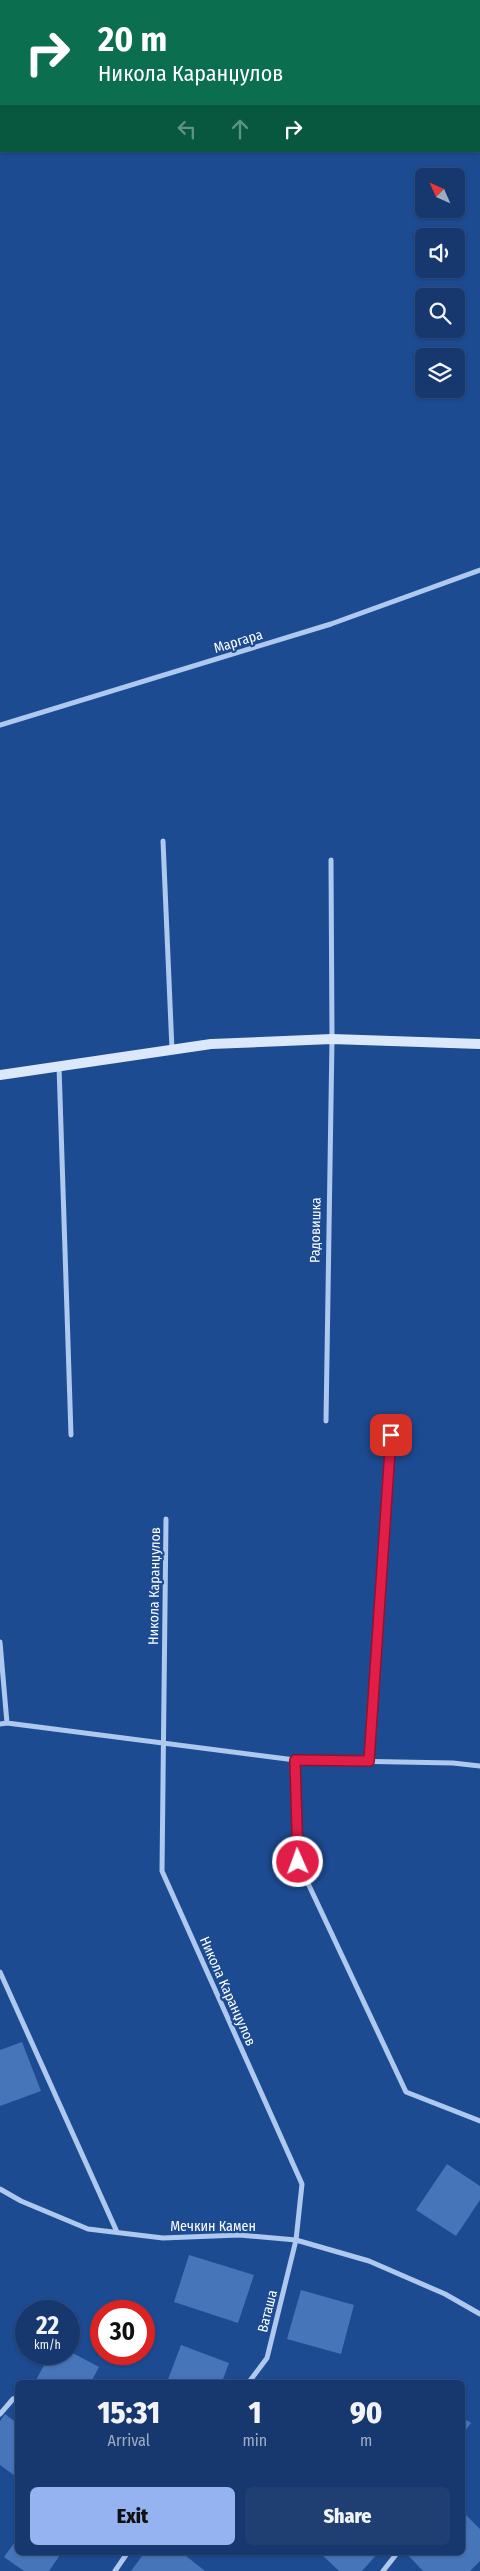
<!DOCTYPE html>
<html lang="en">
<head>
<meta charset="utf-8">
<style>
	body { margin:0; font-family:"Fira Sans Condensed",sans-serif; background:#1f3f73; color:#f1f3f6; height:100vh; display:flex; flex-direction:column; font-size:19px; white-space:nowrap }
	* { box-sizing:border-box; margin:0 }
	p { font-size:16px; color:#9eacc2 }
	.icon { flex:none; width:28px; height:28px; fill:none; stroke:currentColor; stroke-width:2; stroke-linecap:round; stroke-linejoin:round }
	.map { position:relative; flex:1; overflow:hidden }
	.side { position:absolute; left:15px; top:2380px; width:450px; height:175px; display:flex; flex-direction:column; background:#16386e; border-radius:8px; box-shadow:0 1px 4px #0004,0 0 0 1px #355281 }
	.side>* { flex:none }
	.banner { position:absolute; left:0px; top:0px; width:480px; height:152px; box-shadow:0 1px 4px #0004,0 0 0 1px #355281; background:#0b6e4f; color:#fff; overflow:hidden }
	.needle { width:32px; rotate:315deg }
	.buttons { position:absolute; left:415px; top:168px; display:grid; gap:10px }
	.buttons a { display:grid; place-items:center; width:50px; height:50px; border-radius:8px; background:#16386e; box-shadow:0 1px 4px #0004,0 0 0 1px #355281; font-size:25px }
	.speed { position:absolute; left:15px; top:2300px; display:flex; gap:10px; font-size:25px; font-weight:700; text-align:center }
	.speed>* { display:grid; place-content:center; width:65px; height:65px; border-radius:50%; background:#16386e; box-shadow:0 1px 4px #0004,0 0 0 1px #355281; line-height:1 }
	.speed small { font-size:12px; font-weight:400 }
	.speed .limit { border:8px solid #d22; background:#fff; color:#111 }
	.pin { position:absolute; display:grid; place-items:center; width:42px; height:42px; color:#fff; margin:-21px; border-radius:10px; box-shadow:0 2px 8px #0006 }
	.me { position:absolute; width:55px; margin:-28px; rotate:358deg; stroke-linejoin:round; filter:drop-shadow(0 0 4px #0008) }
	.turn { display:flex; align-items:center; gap:18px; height:105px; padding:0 15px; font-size:22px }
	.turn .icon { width:65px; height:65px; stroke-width:2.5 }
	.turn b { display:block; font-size:35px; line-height:42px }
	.lanes { display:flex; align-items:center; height:48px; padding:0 15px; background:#0003; justify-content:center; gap:25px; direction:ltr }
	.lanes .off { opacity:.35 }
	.eta { display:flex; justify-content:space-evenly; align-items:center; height:85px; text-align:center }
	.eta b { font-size:30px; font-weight:800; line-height:35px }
	.button { display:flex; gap:10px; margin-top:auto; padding:10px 15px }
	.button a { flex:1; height:58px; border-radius:8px; background:#95b2f1; color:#111; font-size:20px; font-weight:800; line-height:58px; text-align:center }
	.button a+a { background:#1f3f73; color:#f1f3f6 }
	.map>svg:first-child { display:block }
	.building { fill:#4675b9 }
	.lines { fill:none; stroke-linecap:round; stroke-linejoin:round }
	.street { stroke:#aec8ee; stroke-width:5 }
	.secondary { stroke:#dbe7fa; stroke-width:10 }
	.route-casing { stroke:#92132f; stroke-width:12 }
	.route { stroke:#e11d48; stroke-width:9 }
	.labels { text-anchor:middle; stroke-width:4.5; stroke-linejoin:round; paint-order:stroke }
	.street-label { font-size:14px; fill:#fff; stroke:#1d4b92 }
</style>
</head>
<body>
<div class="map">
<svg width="480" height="2571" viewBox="0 0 480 2571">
	<rect width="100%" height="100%" fill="#1d4b92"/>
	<path class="building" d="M22,2042L41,2091L0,2106V2050Z
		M447,2164L480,2186V2200L456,2236L416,2210Z
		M189,2255L254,2275L238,2323L174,2302Z
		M301,2290L354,2305L341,2354L287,2339Z
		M181,2345L229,2363L222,2382H167Z
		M69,2351L99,2367L91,2382H35L50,2354H69Z
		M5,2414L18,2424V2478L0,2465V2421Z
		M462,2417L471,2423L462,2435Z
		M462,2511L480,2529V2561L470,2571H423L405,2552H462Z
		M18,2538V2552H62L49,2571H24L4,2557Z
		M145,2552H181L205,2571H131Z
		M319,2552H379L362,2571H339Z"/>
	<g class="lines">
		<path class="street" d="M3,1V0
			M0,9L1,6
			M0,725L331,624L480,570
			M163,841L172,1050
			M59,1066L71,1435
			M326,1421L332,1039L331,860
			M166,1519L162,1871L302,2184L296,2240L267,2358L249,2382
			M0,1642L7,1723
			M0,1724L7,1723L295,1760L453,1763L480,1766
			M295,1760L298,1862L406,2092L480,2121
			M369,1761L391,1435
			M0,1972L117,2232
			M0,2189L21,2201L88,2229L163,2238L239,2235L296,2240L369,2261L445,2294L480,2314
			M0,2414L13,2399
			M115,2571L128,2552
			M383,2571L398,2552"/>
		<path class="secondary" d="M0,1075L211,1044L332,1039L480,1044"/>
	</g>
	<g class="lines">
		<g class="route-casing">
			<path id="route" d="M298,1862L295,1760L369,1761L391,1435"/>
		</g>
		<use href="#route" class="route"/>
	</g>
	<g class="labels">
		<g class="street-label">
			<text transform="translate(238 641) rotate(-17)" y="5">Маргара</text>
			<text transform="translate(315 1230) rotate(-89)" y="5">Радовишка</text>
			<text transform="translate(154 1586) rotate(-89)" y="5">Никола Каранџулов</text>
			<text transform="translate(228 1991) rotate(66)" y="5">Никола Каранџулов</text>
			<text x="213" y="2231">Мечкин Камен</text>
			<text transform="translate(267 2311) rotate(-76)" y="5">Ваташа</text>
		</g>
	</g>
</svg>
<div class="buttons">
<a><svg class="needle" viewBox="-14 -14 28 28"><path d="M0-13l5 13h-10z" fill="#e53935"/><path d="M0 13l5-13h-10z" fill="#9eacc2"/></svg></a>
<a><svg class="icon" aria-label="sound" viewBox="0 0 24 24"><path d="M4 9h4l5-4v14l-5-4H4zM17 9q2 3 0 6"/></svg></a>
<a><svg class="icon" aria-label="search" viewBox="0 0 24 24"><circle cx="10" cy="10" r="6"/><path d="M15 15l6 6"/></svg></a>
<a><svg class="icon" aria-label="layers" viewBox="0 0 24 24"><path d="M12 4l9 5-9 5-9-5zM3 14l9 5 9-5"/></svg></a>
</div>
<div class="speed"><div>22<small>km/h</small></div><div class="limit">30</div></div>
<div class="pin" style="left:391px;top:1435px;background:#d93025"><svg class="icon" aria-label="arrive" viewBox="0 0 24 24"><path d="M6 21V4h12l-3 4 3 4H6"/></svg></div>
<svg class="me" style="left:298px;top:1862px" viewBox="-20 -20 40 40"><circle r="17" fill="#e11d48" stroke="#fff" stroke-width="3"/><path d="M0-11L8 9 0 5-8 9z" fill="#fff"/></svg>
<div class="banner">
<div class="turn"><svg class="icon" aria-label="right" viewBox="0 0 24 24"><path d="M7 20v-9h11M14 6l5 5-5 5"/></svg><div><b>20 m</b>Никола Каранџулов</div></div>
<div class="lanes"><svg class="icon off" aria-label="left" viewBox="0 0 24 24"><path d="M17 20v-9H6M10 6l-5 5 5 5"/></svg><svg class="icon off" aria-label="ahead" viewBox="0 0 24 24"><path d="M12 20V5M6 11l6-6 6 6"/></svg><svg class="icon" aria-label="right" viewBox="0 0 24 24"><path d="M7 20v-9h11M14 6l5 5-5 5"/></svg></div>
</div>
<section class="side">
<div class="eta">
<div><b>15:31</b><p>Arrival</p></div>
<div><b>1</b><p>min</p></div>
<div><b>90</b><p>m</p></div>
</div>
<div class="button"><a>Exit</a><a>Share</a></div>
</section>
</div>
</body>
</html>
